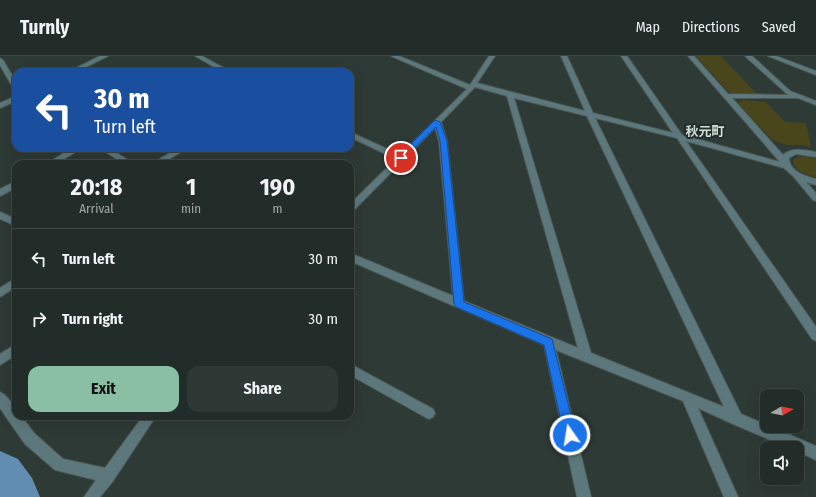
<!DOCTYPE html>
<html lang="en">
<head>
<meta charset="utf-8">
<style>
	body { margin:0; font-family:"Fira Sans Condensed","Noto Sans JP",sans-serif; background:#2e3834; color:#f1f3f6; height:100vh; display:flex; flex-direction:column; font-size:15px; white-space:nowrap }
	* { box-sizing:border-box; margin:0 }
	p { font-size:13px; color:#a2a7a8 }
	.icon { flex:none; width:22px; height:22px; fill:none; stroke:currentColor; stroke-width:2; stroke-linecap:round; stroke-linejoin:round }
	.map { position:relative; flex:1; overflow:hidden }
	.drawer { position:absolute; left:12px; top:104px; width:342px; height:260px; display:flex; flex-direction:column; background:#222c28; border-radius:12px; box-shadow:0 4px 16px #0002,0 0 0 1px #3f4845 }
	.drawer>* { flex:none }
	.banner { position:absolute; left:12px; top:12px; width:342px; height:84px; border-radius:12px; box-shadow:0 4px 16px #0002,0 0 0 1px #3f4845; background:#1a4fa0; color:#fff; overflow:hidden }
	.needle { width:26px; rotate:80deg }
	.tools { position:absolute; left:760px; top:333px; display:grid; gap:8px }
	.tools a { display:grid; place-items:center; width:44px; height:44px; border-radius:8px; background:#222c28; box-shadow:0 4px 16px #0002,0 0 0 1px #3f4845; font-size:20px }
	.pin { position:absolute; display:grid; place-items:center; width:34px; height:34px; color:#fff; margin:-17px; border:2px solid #fff; border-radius:50%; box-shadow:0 1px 4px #0007 }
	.me { position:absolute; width:44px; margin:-22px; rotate:347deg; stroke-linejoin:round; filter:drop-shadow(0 0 3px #0008) }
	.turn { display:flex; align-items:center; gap:14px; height:84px; padding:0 16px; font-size:18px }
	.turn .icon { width:52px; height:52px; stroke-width:2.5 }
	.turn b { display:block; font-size:28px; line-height:34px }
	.eta { display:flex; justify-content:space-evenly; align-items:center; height:68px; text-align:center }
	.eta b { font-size:24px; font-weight:700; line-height:28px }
	.button { display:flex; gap:8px; margin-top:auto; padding:8px 16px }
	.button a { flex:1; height:46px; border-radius:12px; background:#8abfa5; color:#111; font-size:16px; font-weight:700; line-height:46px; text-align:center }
	.button a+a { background:#2e3834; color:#f1f3f6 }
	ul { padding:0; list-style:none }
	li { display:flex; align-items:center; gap:12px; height:60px; padding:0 16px; border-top:1px solid #3f4845 }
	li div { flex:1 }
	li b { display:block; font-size:15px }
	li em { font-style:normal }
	header { display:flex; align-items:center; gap:24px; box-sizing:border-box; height:56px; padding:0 20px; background:#222c28; border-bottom:1px solid #3f4845 }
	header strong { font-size:19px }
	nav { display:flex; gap:22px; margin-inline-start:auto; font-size:14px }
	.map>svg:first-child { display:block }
	.green { fill:#49461c }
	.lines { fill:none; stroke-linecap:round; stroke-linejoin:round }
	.river { fill:#618eb0; fill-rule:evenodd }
	.minor-casing { stroke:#4d5854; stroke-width:2 }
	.minor { fill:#5d787c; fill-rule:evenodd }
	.route { fill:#1a73e8; stroke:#114b97 }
	.labels { text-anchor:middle; stroke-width:4; stroke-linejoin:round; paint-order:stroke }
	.far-neighbourhood-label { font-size:13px; font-weight:bold; fill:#d0ded9; stroke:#242f2c }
</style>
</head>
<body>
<header>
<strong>Turnly</strong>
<nav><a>Map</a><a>Directions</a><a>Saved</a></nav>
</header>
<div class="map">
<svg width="816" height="441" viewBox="0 0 816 441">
	<rect width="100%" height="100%" fill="#2e3a36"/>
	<path class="green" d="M696,0H721L757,38H734L728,35Z
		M742,44L766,46L785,66L806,67L811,91L802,89H787L772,84L738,47Z
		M804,100L816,103V122L799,115L793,108V104L796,102Z"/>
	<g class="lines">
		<path class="river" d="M0,395L18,403L32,422L40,441H0Z"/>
		<g class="minor-casing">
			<path id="minor" d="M100,0H108L76,16H68Z
				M195,0H202L231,16H223Z
				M391,0H399L470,29L489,0H495L477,27L585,55L561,0H567L593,57L673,77L621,0H627L682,79L780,106L688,0H694L728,38L789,39L786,37L745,0H752L790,35L816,45V49L798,42H732L783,99C791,91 806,94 816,96V101L796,98L789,102C789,115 805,120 816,123V129L806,126L816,137V145L813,144L793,120L784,112L686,85L816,271V285L812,283L677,82L595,62L741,358L816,390V404L797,395V392H789L733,368L698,352L738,441H724L683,345L556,294L591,441H577L544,289L350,205V197L453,240L439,85L435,72L353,155L350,156V148L396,103L350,81V76L400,99L467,33ZM475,31L507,40L578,292L464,245L447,85L441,66ZM514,42L587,60L724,351L591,297Z
				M768,0H776L816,15V19Z
				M0,2L3,4L16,26V34L13,32L0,9Z
				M16,40V45L0,52V47Z
				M72,92H82L56,108H46Z
				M100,92H109L134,108H124Z
				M178,92H188L161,108H151Z
				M16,125V132L0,140V133Z
				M0,156L16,163V170L0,163Z
				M16,222V231L0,241V232Z
				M16,288V299L0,309V298Z
				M350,308L433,353L435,357L433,361L429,363L425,361L350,319Z
				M0,336C8,340 16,351 16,360H21L35,378L63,403L105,412L143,360H156L113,425L100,441H84L96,424L55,414L25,388L0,352Z"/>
		</g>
		<use href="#minor" class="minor"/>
	</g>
	<path class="route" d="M435,64L440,66L447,85L464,246L552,283L576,379L574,383L570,385L566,383L564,379L544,289L456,251L454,248L440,85L436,71L403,103H398L397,102Z"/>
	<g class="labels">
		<g class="far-neighbourhood-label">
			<text x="705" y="80">秋元町</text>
		</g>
	</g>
</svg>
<div class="tools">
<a><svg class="needle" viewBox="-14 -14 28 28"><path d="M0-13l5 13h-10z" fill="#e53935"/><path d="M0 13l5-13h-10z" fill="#a2a7a8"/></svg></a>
<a><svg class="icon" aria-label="sound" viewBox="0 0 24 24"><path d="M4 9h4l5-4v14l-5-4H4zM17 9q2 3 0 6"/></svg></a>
</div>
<div class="pin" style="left:401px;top:102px;background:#d93025"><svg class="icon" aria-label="arrive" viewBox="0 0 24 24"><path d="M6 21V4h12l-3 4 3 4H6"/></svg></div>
<svg class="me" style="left:570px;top:379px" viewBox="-20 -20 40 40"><circle r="17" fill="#1a73e8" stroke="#fff" stroke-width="3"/><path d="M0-11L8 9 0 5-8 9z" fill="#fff"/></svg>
<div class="banner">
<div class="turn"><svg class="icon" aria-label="left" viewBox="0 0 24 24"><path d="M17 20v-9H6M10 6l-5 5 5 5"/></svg><div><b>30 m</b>Turn left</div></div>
</div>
<section class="drawer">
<div class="eta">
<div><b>20:18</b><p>Arrival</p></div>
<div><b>1</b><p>min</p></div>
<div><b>190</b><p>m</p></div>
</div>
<ul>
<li><svg class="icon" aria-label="left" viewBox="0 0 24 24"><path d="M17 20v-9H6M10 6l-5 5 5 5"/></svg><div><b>Turn left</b></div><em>30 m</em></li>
<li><svg class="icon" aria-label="right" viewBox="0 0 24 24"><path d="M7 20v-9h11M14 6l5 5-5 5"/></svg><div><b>Turn right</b></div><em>30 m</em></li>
</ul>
<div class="button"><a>Exit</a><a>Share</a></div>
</section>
</div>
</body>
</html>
